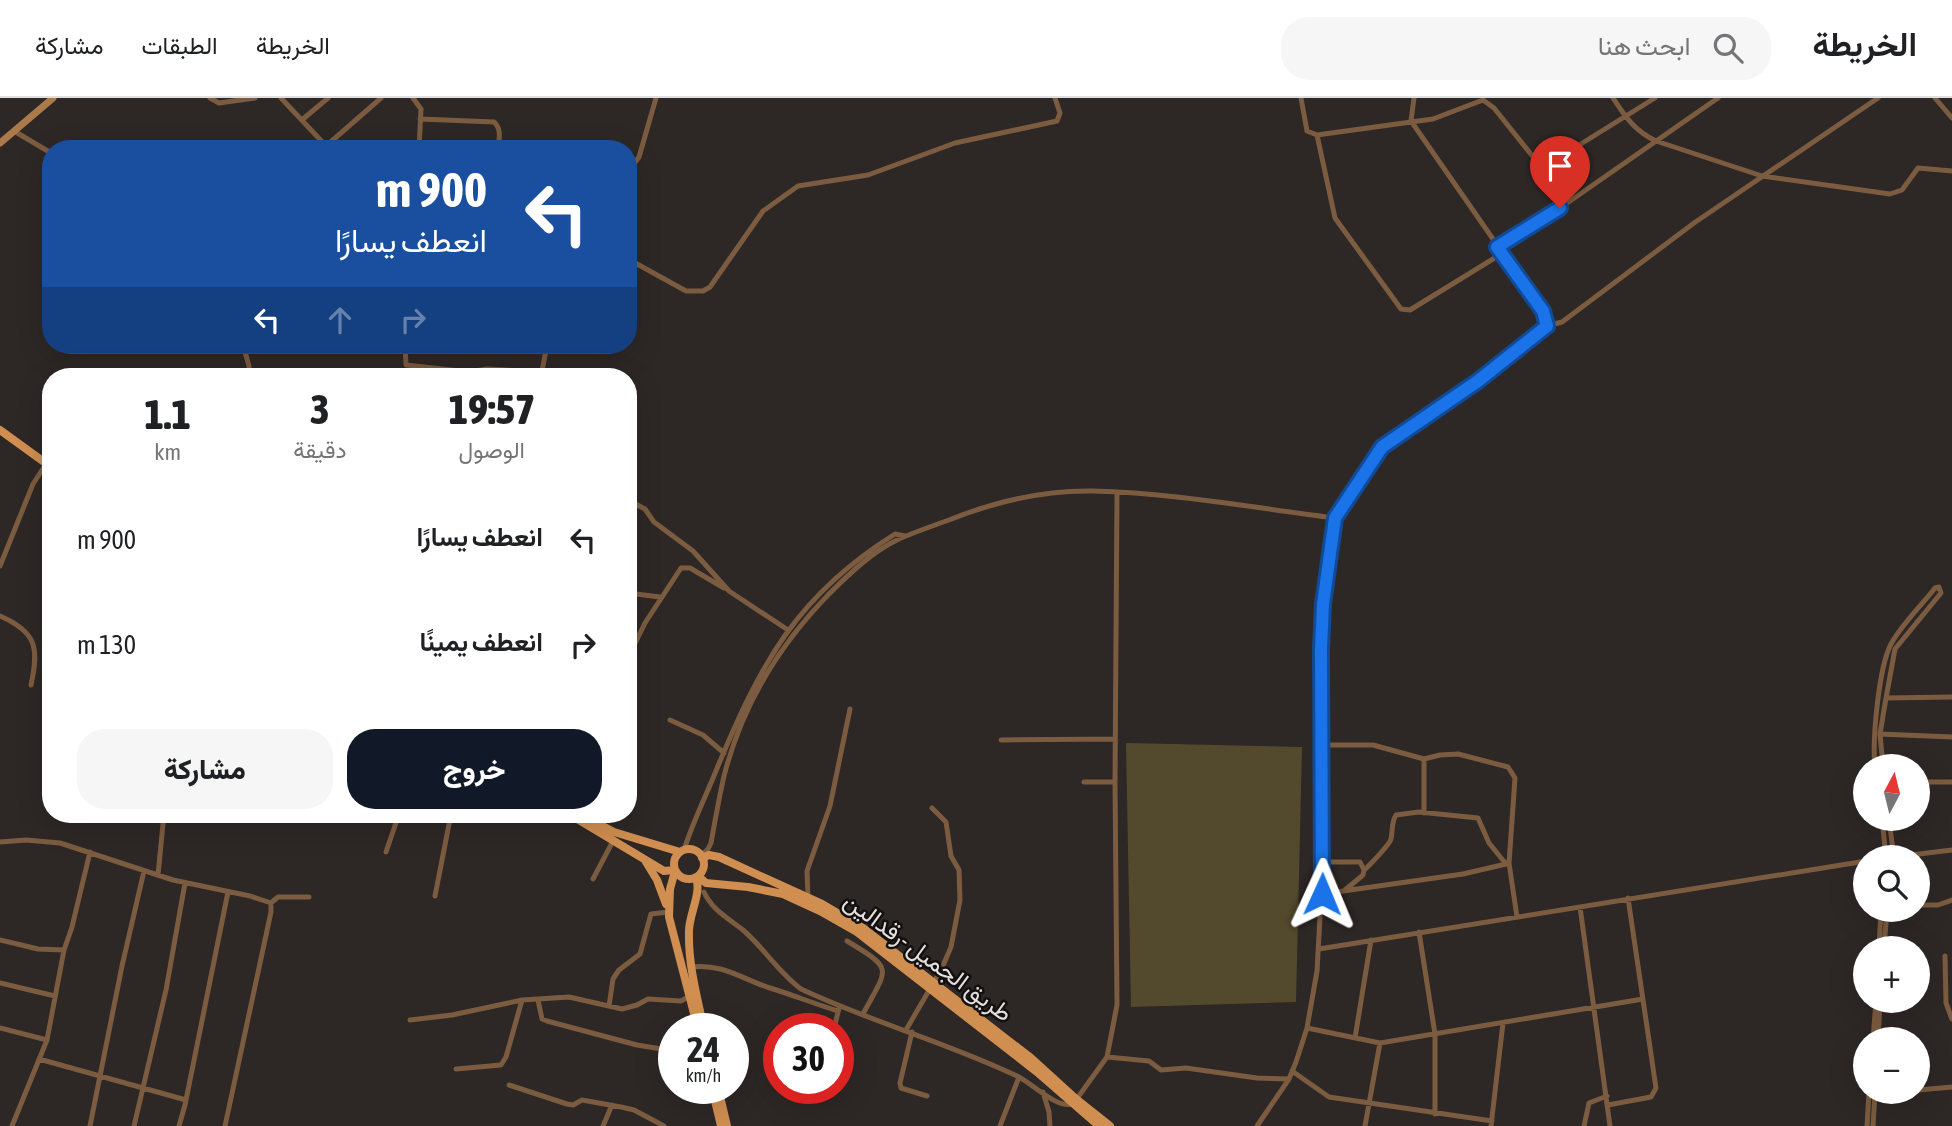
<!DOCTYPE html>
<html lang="ar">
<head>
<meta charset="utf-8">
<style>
	body { margin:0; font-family:"Asap Condensed",Vazirmatn,sans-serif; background:#f6f6f6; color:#202124; direction:rtl; height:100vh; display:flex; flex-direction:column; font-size:26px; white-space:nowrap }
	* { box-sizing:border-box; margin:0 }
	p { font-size:23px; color:#757577 }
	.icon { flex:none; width:38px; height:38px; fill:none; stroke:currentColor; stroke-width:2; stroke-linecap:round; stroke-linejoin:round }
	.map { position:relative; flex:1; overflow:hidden; direction:ltr }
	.drawer { position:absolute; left:42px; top:270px; width:595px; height:455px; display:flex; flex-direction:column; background:#fff; border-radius:28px; box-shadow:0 7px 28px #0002; direction:rtl }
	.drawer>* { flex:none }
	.top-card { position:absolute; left:42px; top:42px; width:595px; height:214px; border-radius:28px; box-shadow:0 7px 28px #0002; direction:rtl; background:#1a4fa0; color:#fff; overflow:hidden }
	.needle { width:46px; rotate:7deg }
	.buttons { position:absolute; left:1853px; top:656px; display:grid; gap:14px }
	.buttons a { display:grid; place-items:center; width:77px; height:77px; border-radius:50%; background:#fff; box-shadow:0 7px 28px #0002; font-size:35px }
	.speed { position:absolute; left:658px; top:915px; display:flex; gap:14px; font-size:35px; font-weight:700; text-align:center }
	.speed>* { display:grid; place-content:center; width:91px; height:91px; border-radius:50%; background:#fff; box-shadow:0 7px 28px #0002; line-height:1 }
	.speed small { font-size:18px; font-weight:400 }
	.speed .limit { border:10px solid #d22; background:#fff; color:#111 }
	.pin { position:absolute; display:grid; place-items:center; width:60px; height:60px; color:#fff; margin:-72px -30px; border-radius:50% 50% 50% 0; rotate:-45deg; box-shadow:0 0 7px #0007 }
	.pin .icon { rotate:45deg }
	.me { position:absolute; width:77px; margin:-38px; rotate:1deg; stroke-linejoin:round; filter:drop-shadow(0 0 5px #0008) }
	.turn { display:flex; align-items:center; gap:24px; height:147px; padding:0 35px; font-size:32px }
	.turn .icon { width:91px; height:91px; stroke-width:2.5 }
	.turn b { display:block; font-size:49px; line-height:60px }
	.lanes { display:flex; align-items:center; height:66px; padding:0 35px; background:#0003; justify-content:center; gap:35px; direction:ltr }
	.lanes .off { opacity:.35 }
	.eta { display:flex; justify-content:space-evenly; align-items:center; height:119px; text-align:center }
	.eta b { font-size:42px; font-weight:800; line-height:49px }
	.primary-button { display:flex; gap:14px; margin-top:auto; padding:14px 35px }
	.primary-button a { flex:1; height:80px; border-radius:28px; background:#111827; color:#fff; font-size:28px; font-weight:800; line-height:80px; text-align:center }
	.primary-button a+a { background:#f6f6f6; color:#202124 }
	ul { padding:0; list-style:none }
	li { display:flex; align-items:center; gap:21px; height:105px; padding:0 35px }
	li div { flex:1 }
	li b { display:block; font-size:26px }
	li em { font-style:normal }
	header { display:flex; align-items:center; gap:42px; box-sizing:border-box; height:98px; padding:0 35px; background:#fff; border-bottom:2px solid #e0e0e0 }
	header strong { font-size:33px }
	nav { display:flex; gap:38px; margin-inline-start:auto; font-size:24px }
	.search { width:490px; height:63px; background:#f6f6f6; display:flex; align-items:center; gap:18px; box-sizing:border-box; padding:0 24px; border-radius:28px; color:#757577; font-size:26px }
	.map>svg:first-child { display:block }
	.green { fill:#534a2e }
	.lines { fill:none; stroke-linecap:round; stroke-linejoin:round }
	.street { stroke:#7c5c40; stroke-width:5 }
	.secondary { stroke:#ac794a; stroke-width:7 }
	.primary { stroke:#d08e50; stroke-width:8 }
	.route-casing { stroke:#114b97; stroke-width:18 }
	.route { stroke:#1a73e8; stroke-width:12 }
	.labels { text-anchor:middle; stroke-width:5; stroke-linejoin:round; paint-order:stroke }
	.street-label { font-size:24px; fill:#e5e0df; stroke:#131010 }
</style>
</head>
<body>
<header>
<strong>الخريطة</strong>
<div class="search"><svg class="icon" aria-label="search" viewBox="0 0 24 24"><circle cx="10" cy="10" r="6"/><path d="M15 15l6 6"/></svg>ابحث هنا</div>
<nav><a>الخريطة</a><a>الطبقات</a><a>مشاركة</a></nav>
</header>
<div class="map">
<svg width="1952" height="1028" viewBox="0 0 1952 1028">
	<rect width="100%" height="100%" fill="#2d2725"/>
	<path class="green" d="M1126,645L1302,649L1296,904L1131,909Z"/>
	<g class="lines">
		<path class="street" d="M210,0L219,5L255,0
			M281,0L327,49
			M413,0L421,11L419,51
			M1301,0L1307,33L1317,37L1433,21L1483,2L1494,10L1534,60L1544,64L1555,62L1655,0
			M1414,0L1411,23L1543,213L1547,228
			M1613,0C1626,20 1635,33 1656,43L1762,78L1890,96L1902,92L1918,70L1952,73
			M1935,0L1952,20
			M303,21L328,0
			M420,21L494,24C502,31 499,41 498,51
			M14,33L51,55
			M1317,37L1335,120L1401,211L1410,212L1501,156
			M326,48L381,0
			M628,74L639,59L656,0
			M1497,149L1560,110L1718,0
			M628,161L686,193H703L710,189L763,113L798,88L868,77L955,45L1057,23L1060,15L1055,0
			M243,247L249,268V278
			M405,247L406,267L469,274L487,271L542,274
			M541,278L547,247
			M628,402L645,411L654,424L693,453L729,493L788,532
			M0,468L33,386L46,366
			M628,495L660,499
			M0,518C37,534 39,550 31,587
			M628,560L645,525L681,470H690L724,490
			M670,622L703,637L724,655
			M1880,636L1952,639
			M1001,642L1115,641
			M1321,647H1373L1424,661L1440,657L1458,656L1508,669L1515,680L1509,765L1517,819
			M1875,668C1872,641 1879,569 1891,546C1902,526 1921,508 1935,490L1939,489L1941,495L1895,551L1886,600
			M1883,668L1880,636L1886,600L1952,599
			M1084,684H1115
			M1918,684H1952
			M1424,715V661
			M1882,721L1886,760
			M1889,721L1894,760
			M0,744L26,742L60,745L173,782L250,798L271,805L278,799H309
			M684,752C693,723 707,696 718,668C761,565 797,497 895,436L905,438
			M386,754L399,716
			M702,757L708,751L711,745C715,723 719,700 724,678C742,608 779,547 829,496C849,476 873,453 899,441C915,434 932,428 949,422C994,404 1044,392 1093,393C1174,395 1255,410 1335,420
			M1886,760L1952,752
			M1323,764H1360L1364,772L1363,777L1345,792
			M1364,772C1369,768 1390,746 1391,741C1393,732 1391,725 1396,717L1419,714L1478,720L1489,745L1506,766
			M158,777L164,716
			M593,781L613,743
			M704,794C712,812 728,820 743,832C764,850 778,874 801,891C871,924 946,944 1017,978C1032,985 1056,1011 1073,1006L1107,959L1117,907L1115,684L1117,395
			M1322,796L1463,776L1506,766
			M435,798L451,716
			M808,800L807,773L830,708L850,611
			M1918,807H1938L1952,802
			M1580,809L1610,1028
			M1419,834L1435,936V1016
			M0,842L38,851L64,852
			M847,843C895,872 888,869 863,916
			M1879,850L1881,812
			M1884,850L1887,812
			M1319,851L1866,763
			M1945,858L1946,905L1952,921
			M691,869C722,865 742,881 770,890C793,897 815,906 838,913
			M0,885L55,898
			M538,902L542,921L547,923L637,947L674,953
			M609,908L613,881L619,872L640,856L651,816L668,814
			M410,922L452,917L522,902L569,899L622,911L637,907L648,901L681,903L690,898
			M0,930L47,942
			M1307,930L1380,945L1643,901
			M834,931L839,910
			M906,932L942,870L951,849L960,802L959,772L951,758L946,724L932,710
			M912,934L900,985L901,990L927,998
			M1355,940L1371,842
			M1873,942L1876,903
			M1878,942L1880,903
			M1107,959L1149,963L1161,972L1186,970L1257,980L1289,981
			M39,961L186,1002
			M456,971L501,967L506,959L522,902
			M1292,973L1329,999L1492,1023
			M509,987L567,1006L573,1007L582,1002L621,1009L634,1012L664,1028
			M1918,992L1952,989
			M1043,994L1049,1014L1050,1028
			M1608,1007L1651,999L1656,990L1628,800
			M12,1028L47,942L64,852L72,829L90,754
			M90,1028L122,868L144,773
			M134,1028L166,892L185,785
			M179,1028L185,1007L228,794
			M225,1028L271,814V805
			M603,1028L612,1007
			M1000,1028L1019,979
			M1257,1028L1289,981L1296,964L1307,930L1317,873L1323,764L1320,697L1321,551L1323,506L1335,420L1382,349L1478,283L1547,228L1562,224L1694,125L1878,0
			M1365,1028L1380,945
			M1491,1028L1503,925
			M1584,1028L1589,1005L1607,998
			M1867,1028L1869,994
			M1873,1028L1875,994"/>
		<path class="secondary" d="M0,45L53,0"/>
		<path class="primary" d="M0,332L51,369
			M569,716L664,773L675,772
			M580,716L614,734L680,754
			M674 766a15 15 0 1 1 30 0a15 15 0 1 1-30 0Z
			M702,760L709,757L719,759L822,806L863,830L1031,960L1076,1001L1110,1028
			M646,764L657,782L666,806
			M675,773L670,791L669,819L698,931
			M698,778L706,785L748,789L783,796L820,813L857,834L1037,974L1099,1028
			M696,779C702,795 689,816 689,833C688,866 697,899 704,931
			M712,990L721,1028
			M718,990L727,1028"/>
	</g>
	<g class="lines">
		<g class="route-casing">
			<path id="route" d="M1322,796L1321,551L1323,506L1335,420L1382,349L1478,283L1547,228L1543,213L1497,149L1560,110"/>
		</g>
		<use href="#route" class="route"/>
	</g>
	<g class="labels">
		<g class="street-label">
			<text transform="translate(928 859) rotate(36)" y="8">طريق الجميل -رقدالين</text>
		</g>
	</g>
</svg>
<div class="buttons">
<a><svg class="needle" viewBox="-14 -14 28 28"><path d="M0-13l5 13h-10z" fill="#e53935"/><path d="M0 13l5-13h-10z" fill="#757577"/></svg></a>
<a><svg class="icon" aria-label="search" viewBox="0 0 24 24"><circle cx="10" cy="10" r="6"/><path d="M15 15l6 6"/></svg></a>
<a>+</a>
<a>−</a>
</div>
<div class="speed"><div>24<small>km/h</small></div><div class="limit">30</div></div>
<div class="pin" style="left:1560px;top:110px;background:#d93025"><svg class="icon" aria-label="arrive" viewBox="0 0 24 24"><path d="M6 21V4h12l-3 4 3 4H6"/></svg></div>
<svg class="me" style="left:1322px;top:796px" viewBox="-20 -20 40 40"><path d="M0-17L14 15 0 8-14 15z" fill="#1a73e8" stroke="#fff" stroke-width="4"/></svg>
<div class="top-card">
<div class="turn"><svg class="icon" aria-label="left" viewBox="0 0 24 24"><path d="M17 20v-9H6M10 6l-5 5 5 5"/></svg><div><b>900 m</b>انعطف يسارًا</div></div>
<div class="lanes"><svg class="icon" aria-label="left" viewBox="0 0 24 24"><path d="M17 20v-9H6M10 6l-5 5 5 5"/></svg><svg class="icon off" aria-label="ahead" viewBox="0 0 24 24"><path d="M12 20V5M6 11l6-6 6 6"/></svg><svg class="icon off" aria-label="right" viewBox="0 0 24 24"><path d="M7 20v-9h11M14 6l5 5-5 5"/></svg></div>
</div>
<section class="drawer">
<div class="eta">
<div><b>19:57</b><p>الوصول</p></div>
<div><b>3</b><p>دقيقة</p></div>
<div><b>1.1</b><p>km</p></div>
</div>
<ul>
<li><svg class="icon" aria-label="left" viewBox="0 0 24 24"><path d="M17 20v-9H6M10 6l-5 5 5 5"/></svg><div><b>انعطف يسارًا</b></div><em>900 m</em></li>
<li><svg class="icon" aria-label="right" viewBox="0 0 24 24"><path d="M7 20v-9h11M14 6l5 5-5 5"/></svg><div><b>انعطف يمينًا</b></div><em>130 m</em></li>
</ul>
<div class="primary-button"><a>خروج</a><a>مشاركة</a></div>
</section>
</div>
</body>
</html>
